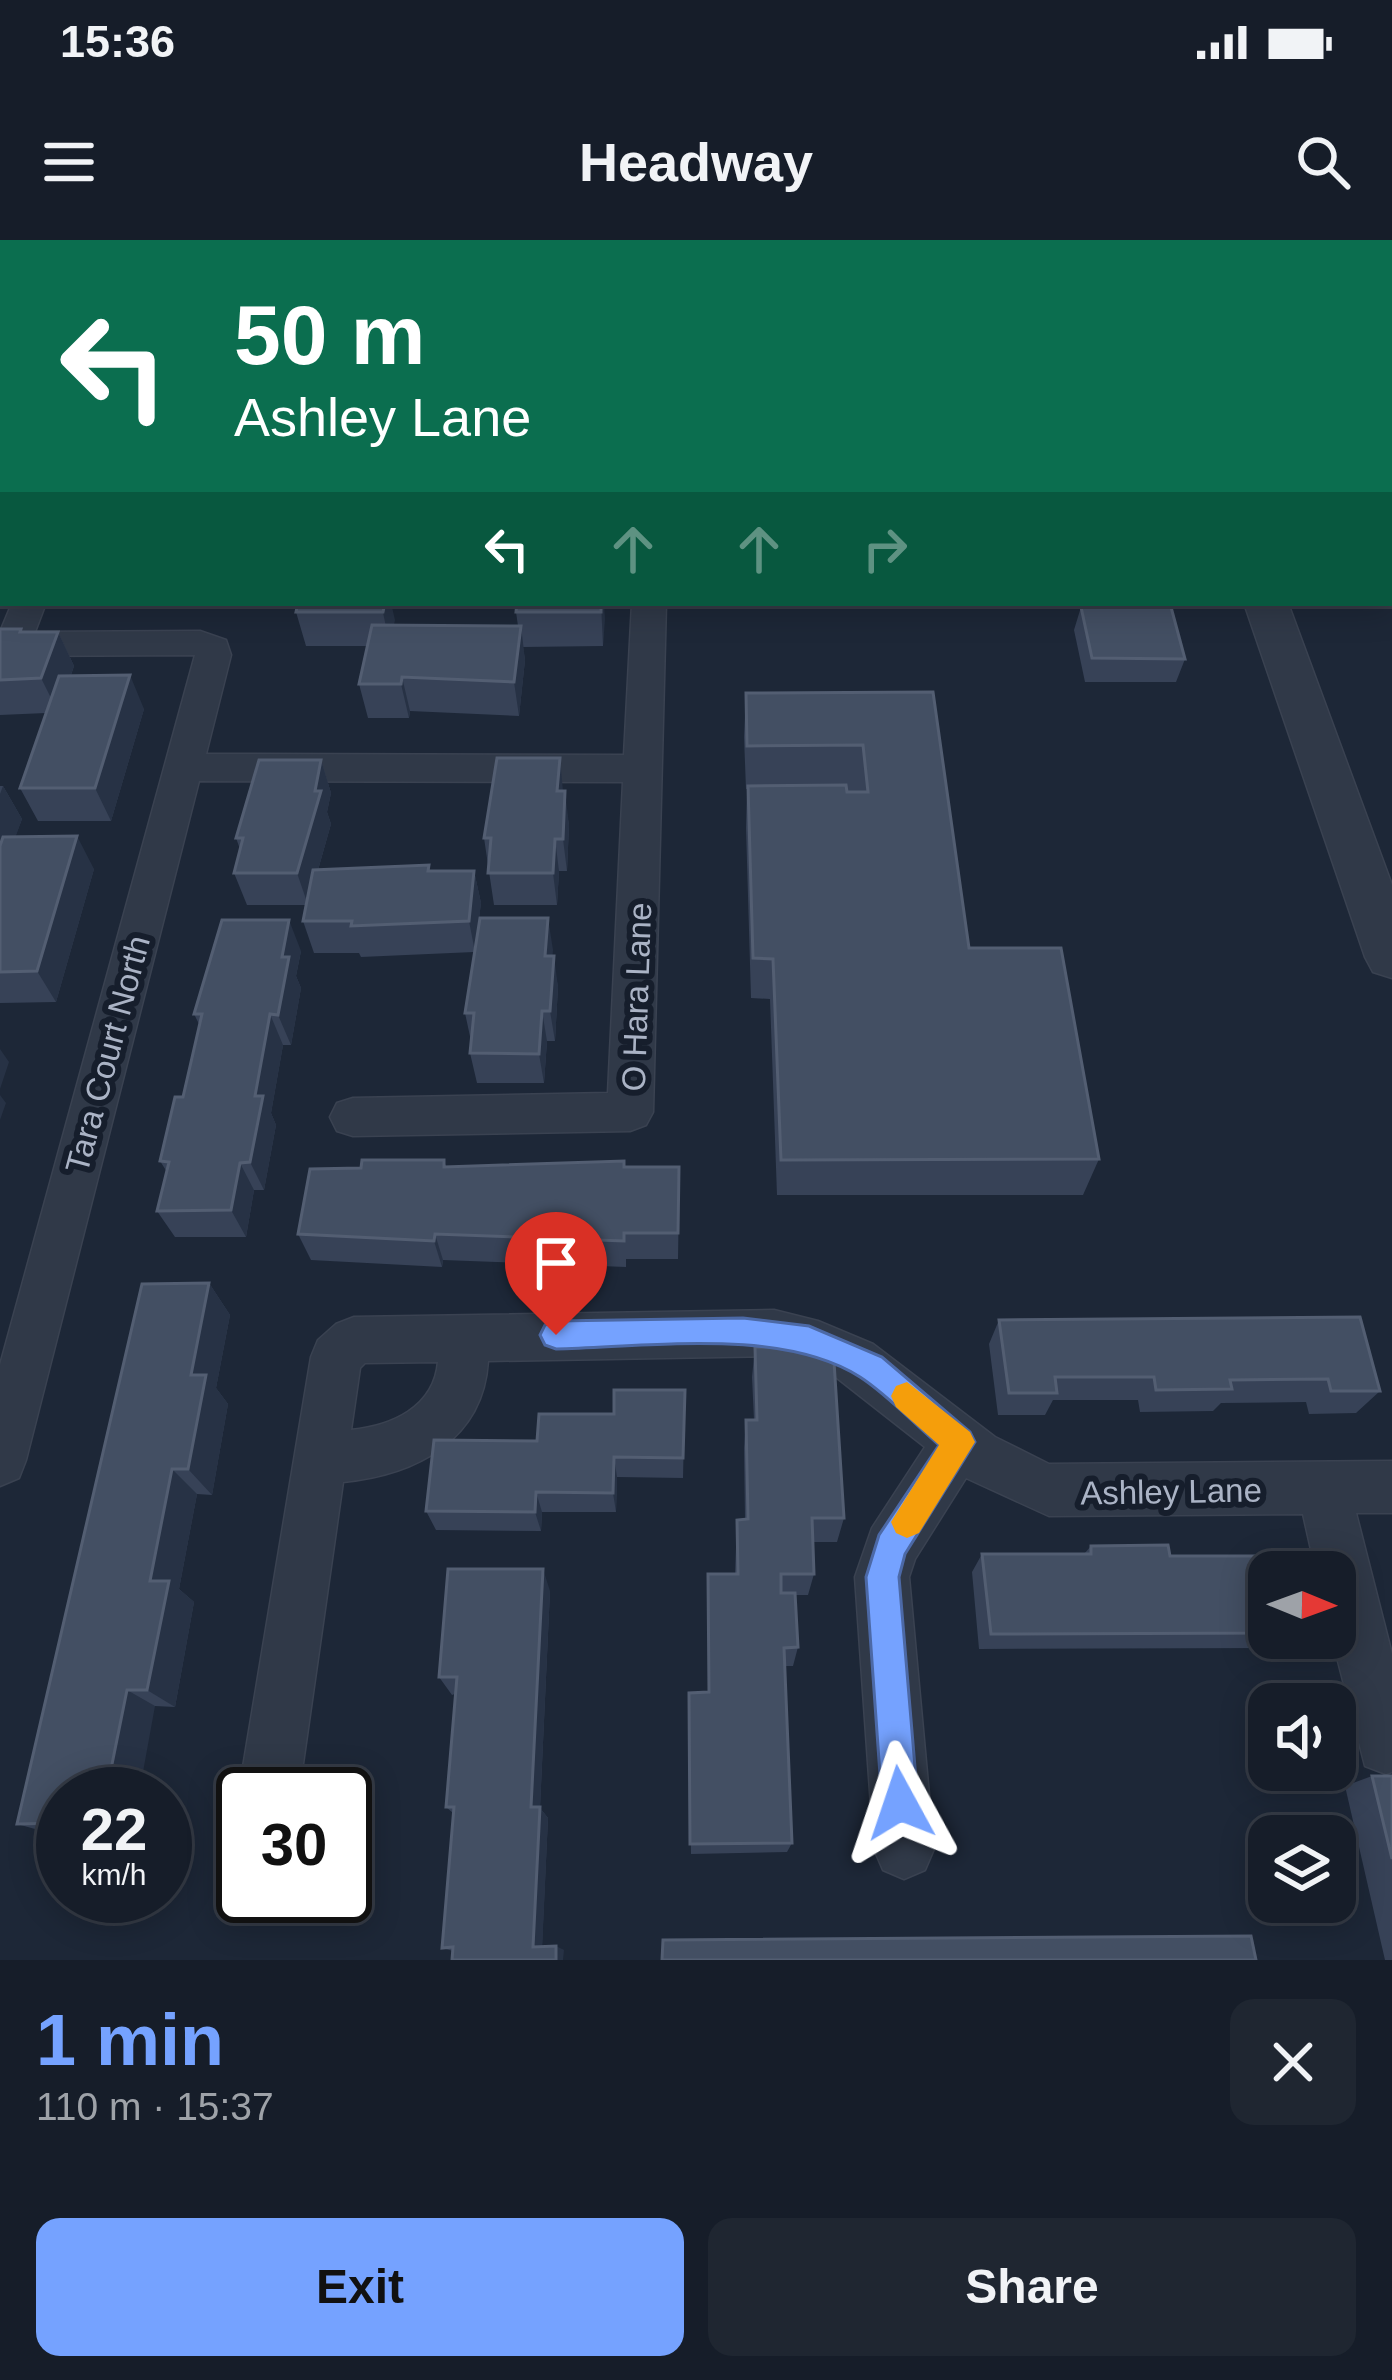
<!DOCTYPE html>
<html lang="en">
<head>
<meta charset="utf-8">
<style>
	body { margin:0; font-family:Helvetica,sans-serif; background:#1f2631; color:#f1f3f6; height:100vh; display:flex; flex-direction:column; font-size:45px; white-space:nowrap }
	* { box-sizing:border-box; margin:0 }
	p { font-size:39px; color:#9ea2a8 }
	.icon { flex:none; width:66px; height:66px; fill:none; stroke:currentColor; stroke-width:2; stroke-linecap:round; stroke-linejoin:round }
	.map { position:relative; height:1720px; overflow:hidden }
	.drawer { display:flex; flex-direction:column; background:#161d29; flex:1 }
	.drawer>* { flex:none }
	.guide { position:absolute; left:0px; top:0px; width:1392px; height:366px; box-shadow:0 6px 30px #0003,0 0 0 3px #353b46; background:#0b6e4f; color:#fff; overflow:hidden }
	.needle { width:78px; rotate:91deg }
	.tools { position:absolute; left:1248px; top:1311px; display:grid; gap:24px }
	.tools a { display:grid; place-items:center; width:108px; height:108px; border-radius:24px; background:#161d29; box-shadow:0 6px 30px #0003,0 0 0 3px #353b46; font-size:60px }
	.speed { position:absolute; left:36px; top:1527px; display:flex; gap:24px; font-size:60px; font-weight:700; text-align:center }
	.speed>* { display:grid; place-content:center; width:156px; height:156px; border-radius:50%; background:#161d29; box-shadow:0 6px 30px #0003,0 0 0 3px #353b46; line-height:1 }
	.speed small { font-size:30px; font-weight:400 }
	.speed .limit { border:6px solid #111; border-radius:18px; background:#fff; color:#111 }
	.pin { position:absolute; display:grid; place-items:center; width:102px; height:102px; color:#fff; margin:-123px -51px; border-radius:50% 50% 50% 0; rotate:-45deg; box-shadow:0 0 12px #0007 }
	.pin .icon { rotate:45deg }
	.me { position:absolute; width:132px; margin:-66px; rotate:355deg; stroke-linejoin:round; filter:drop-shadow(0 0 9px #0008) }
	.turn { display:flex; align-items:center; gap:42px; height:252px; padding:0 36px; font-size:54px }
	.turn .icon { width:156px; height:156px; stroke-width:2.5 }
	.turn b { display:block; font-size:84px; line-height:102px }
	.lanes { display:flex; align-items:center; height:114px; padding:0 36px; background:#0003; justify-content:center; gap:60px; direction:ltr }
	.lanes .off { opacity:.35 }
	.round { display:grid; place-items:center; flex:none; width:126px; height:126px; border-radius:24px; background:#1f2631 }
	.headline { display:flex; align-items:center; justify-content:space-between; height:204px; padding:0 36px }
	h1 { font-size:72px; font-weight:800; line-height:90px; color:#75a2ff }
	.action { display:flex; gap:24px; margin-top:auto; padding:24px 36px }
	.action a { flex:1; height:138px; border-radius:24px; background:#75a2ff; color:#111; font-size:48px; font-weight:800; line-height:138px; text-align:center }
	.action a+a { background:#1f2631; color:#f1f3f6 }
	.status { display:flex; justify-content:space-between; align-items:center; height:84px; padding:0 60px; background:#161d29; direction:ltr }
	.status svg { height:33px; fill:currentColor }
	header { display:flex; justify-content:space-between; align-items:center; height:156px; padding:0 36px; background:#161d29; font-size:54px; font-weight:800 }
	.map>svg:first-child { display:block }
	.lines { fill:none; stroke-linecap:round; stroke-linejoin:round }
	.minor-casing { stroke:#3a4251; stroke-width:3 }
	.tertiary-casing { stroke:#3a4251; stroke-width:3 }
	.secondary-casing { stroke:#3a4251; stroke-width:3 }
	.minor { fill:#303948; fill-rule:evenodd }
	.tertiary { fill:#303948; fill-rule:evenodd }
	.secondary { fill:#3e475b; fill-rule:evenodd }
	.wall { fill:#374257 }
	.shaded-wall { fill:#273245 }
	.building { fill:#434f63; stroke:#535e72; stroke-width:3 }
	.route { fill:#75a2ff; stroke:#4c69a6; stroke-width:3 }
	.slow { fill:#f59e0b }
	.labels { text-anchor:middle; stroke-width:12; stroke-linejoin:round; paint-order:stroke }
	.street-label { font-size:33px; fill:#aab3c5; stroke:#161e2c }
</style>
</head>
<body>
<div class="status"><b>15:36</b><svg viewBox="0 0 49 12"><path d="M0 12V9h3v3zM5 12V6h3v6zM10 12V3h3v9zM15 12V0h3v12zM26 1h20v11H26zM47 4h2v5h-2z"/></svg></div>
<header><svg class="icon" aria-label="menu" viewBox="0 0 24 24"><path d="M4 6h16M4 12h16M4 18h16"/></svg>Headway<svg class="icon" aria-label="search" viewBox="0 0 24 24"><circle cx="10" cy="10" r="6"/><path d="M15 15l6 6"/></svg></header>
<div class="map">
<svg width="1392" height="1720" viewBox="0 0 1392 1720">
	<rect width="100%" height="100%" fill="#1d2737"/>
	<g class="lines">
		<g class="minor-casing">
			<path id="minor" d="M12,363H46L35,392L200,391L226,400L231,415L206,514L624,515L632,363H666L653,872L646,885L630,891L353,896L337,891L330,877L337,863L353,858L608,853L623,542L199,541L26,1220L19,1238L0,1246V1125L195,415L0,416V392Z
				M774,1070L818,1081L873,1104L995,1197L1049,1224L1392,1221V1273H1356L1392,1414V1532L1386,1534L1365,1526L1332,1398L1335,1332H1316L1303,1274L1049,1276L966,1238L915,1319L909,1337L934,1609L925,1630L904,1639L883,1630L874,1609L855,1337L872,1288L925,1207L837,1138L774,1116L488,1121C483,1201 415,1235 343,1242L300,1545L296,1554H244L240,1545L311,1117L318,1100L336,1084L354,1077ZM438,1122C434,1168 391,1186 351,1190L360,1128L365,1123Z"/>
		</g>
		<g class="tertiary-casing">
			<path id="tertiary" d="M1123,0H1157L1158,3H1124Z
				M1244,363H1288L1392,645V738L1373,732L1365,717Z"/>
		</g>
		<g class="secondary-casing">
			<path id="secondary" d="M0,229H3V257H0Z
				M1389,229H1392V257H1389Z"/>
		</g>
		<use href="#minor" class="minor"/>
		<use href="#tertiary" class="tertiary"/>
		<use href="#secondary" class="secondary"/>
	</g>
	<path class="wall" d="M332,0H812L813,3H331Z
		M1254,0H1392V78H1389V3H1256Z
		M1389,88H1392V153H1389Z
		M298,363H391L394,385L518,386L516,372L604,363L603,406L523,407L525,420L519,476L410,471L409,478H368L359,444L367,406H306L296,372Z
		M1081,367L1185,419L1176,442H1085L1074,390Z
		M0,389L23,392H58L74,426L71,435L144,469L111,581H38L20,548L46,473L0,475Z
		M933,452L969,708L1099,919L1083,955H777L770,759L751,758L746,588L747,549H746L744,497L746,453Z
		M321,520L331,553L327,572L331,584L318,630L474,631L481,663L477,693L548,678L552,716L558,747L555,801H547L544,843H477L470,813L471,801L465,773L474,712L361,717L359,713H314L303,681L306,665H247L234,633L240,609L236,598Z
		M0,546H3L22,579L15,597L94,629L56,762L0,763Z
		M563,551L569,585L567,631H559L557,665H494L484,598Z
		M301,711L296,736L301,748L291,805H283L271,873L276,885L264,950H254L246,997H175L157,971L167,932L160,921L183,857L200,786L194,774Z
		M444,920L446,927H624L679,955L678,1019H626V1027L443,1020L442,1027L311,1020L298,994L361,928Z
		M209,1043L230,1075L216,1148L228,1164L212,1255L197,1254L179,1349L194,1362L175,1467L155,1466L63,1554V1594H53L17,1584Z
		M1360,1077L1380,1151L1356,1173L1309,1174L1306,1162L1221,1163L1213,1171L1140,1172L1138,1160H1053L1045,1175H998L989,1104L999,1080Z
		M755,1107L844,1278L837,1302H813L814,1334L808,1355H795L798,1407L793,1426H785L792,1603L787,1612L691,1614L689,1453L708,1452L735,1334L737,1280H745L744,1208L746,1180H754L752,1137Z
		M685,1150L683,1238L617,1237L616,1272H542L541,1291L436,1290L426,1271L537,1201Z
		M1091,1306L1170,1316L1269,1332V1398H1288L1273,1408L979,1409L972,1332L982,1314H1084Z
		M550,1351L540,1568L548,1578L542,1706L564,1710L453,1711L442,1708L453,1573L446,1567L455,1454L452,1455L439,1437Z
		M1372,1536H1392V1720H1385L1345,1546Z"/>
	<path class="shaded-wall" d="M381,363H391L395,380L390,406Z
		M601,363H604L605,379L603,406Z
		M521,386L525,420L519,476L514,442Z
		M58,392L74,426L58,472L41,438Z
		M130,435L144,469L111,581L95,548Z
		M402,437L410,471L409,478L401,444Z
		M560,518L563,551H557Z
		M321,520L331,553L327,572L331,584L308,665L297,633Z
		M3,546L22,579L2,634L0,631V554Z
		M565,551L569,585L567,631L563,599Z
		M77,596L94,629L56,762L37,731Z
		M555,599L559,631L557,665L553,633Z
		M474,631L481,663L475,712L469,681Z
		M548,678L553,710L550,747L545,716Z
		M289,680L301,711L296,736L301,748L291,805L278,775L282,717Z
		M554,716L558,747L555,801L550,771Z
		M542,771L547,801L544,843L539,814Z
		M270,774L283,805L271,873L276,885L264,950L250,922L255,856Z
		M0,809L9,822L0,849Z
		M0,855L6,863L0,880Z
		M240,923L254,950L246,997L231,970Z
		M435,994L443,1020L442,1027L434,1001Z
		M209,1043L230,1075L216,1148L228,1164L212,1255L188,1229L191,1135Z
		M614,1217L617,1237L616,1272L613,1253Z
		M172,1229L197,1254L179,1349L194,1362L175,1467L147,1450L150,1341Z
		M536,1252L542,1272L541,1291L535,1272Z
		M543,1329L550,1351L540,1568L548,1578L542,1711L533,1707L531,1567Z
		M127,1450L155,1466L139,1554H106Z
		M556,1706L564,1710L563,1720H556Z"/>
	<path class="building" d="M332,0H501V3H331Z
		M697,0H812L813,3H697Z
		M1347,0H1392V44H1389V3H1348Z
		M1389,88H1392V129H1389Z
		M298,363H385L383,372H296Z
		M517,363H601V372H516Z
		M1081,367H1171L1185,419L1092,418Z
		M372,385L521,386L514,442L402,437L401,444H359Z
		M0,389H21L20,392H58L41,438L0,440Z
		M130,435L95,548H20L59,436Z
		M933,452L969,708H1061L1099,919L781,920L773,719L753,718L748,546L846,545L847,552H868L863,505L747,506L746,453Z
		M497,518H560L557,551H565L563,599H555L553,633H488L491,598H484Z
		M259,520H321L315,551H321L297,633H234L243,598H236Z
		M77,596L37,731L0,732V606L3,597Z
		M429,625L428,631H474L469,681L351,686L352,681H303L313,630Z
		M480,678H548L545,716H554L550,771H542L539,814L470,813L474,773H465Z
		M222,680H289L282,717H289L278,775L270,774L255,856H263L250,922L240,923L231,970L157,971L169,922L160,921L175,857H183L202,774H194Z
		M362,920H444V927L624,921V927H679L678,993H624V1001L435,994L434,1001L298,994L310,929L361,928Z
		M209,1043L191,1135H206L188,1229H172L150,1341H169L147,1450H127L106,1554H63V1583L17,1584L142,1044Z
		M1360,1077L1380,1151H1331L1328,1139L1230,1140L1232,1149L1156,1150L1154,1137H1055L1057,1153H1009L999,1080Z
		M833,1106L844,1278H812L814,1334H781V1353H795L798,1407L784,1408L792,1603L690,1604L689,1453L709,1452L708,1334H738L737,1280L748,1279L746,1180H757L755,1107Z
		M614,1150H685L683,1218L614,1217L613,1253L536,1252L535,1272L426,1271L434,1200L537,1201L539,1174H614Z
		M1168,1305L1170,1316H1278L1282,1332H1269V1393L991,1394L982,1314H1091V1306Z
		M448,1329H543L531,1567H540L533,1707L556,1706V1720H452L453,1707L442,1708L454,1567H446L457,1437H439Z
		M1372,1536H1392V1619Z
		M1251,1696L1256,1720H662L663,1700Z"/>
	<path class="route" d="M743,1078L809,1086L882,1117L970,1192L975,1202L905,1314L899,1337L918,1563L913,1576L900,1581L888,1576L882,1563L866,1337L879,1295L939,1205C914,1184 888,1155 860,1137C781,1087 647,1107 556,1109L545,1105L540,1095L545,1085L556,1081Z"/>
	<path class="slow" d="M907,1142L970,1192L975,1202L919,1293L907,1298L896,1293L891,1282L939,1205L896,1167L891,1156L896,1146Z"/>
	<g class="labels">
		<g class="street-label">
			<text transform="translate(636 757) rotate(-88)" y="12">O Hara Lane</text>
			<text transform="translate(107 814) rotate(-75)" y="12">Tara Court North</text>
			<text transform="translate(1171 1251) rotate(-1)" y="12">Ashley Lane</text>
		</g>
	</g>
</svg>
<div class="tools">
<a><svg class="needle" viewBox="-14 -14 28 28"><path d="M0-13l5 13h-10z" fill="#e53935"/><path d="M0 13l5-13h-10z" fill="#9ea2a8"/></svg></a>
<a><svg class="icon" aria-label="sound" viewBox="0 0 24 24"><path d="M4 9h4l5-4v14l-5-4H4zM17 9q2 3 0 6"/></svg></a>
<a><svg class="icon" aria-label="layers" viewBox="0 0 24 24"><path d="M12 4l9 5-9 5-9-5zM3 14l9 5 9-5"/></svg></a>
</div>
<div class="speed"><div>22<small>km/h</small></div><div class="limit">30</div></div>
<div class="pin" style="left:556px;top:1095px;background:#d93025"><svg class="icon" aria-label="arrive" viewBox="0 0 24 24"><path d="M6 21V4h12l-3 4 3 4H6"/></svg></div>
<svg class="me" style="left:900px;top:1563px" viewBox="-20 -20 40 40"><path d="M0-17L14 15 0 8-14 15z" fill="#75a2ff" stroke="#fff" stroke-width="4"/></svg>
<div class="guide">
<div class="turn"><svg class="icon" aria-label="left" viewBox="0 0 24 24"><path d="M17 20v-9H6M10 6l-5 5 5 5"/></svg><div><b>50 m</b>Ashley Lane</div></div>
<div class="lanes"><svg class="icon" aria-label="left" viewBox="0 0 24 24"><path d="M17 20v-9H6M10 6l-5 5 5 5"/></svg><svg class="icon off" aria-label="ahead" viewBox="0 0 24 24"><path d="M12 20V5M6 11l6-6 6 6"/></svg><svg class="icon off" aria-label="ahead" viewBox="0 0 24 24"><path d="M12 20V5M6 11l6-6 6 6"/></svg><svg class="icon off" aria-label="right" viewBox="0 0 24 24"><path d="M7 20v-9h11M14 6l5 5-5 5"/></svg></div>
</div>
</div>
<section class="drawer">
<div class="headline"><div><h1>1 min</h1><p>110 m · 15:37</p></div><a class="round"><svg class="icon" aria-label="close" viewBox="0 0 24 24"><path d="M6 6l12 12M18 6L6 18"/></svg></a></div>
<div class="action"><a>Exit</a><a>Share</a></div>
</section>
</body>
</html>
